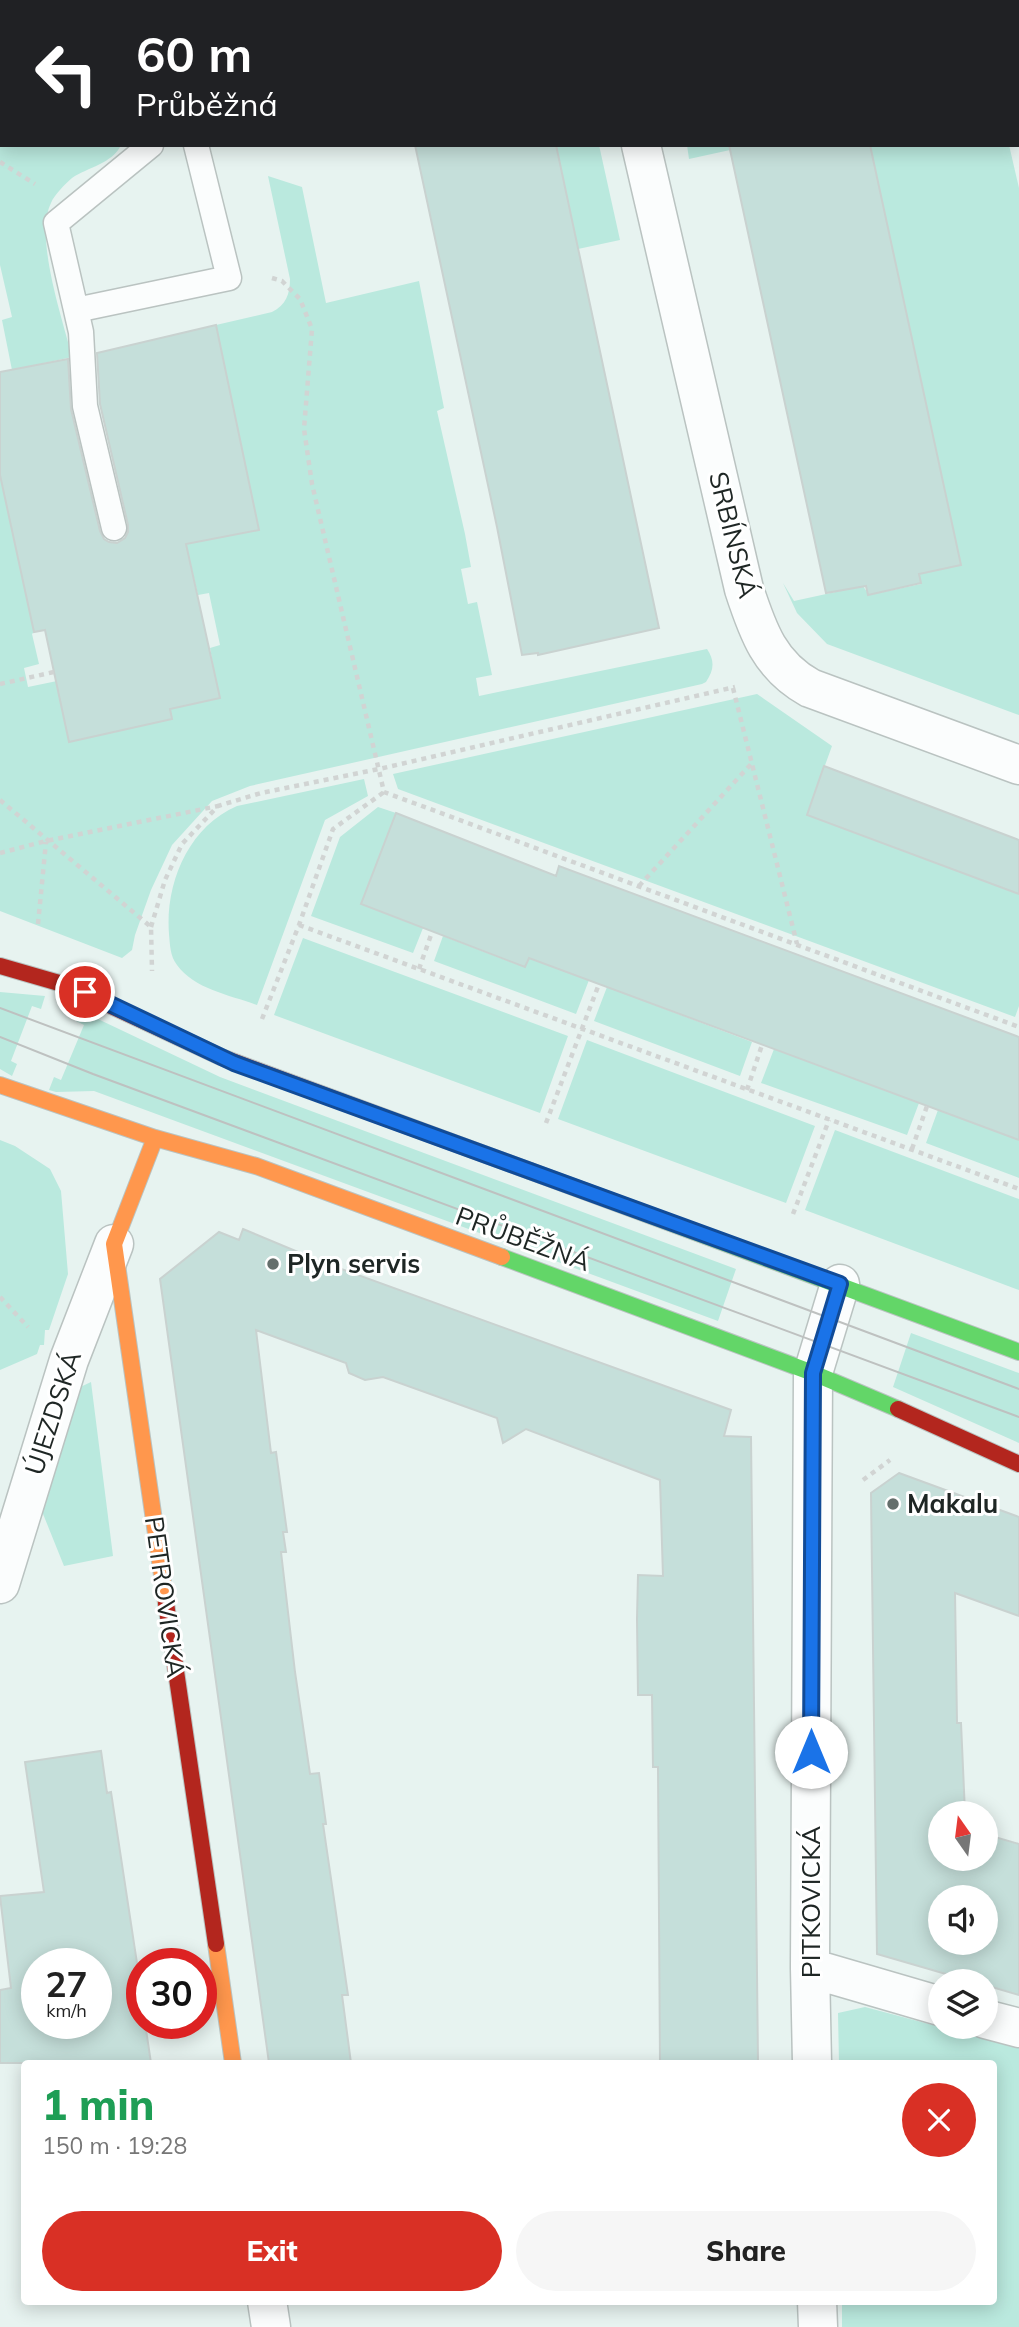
<!DOCTYPE html>
<html lang="en">
<head>
<meta charset="utf-8">
<style>
	body { margin:0; font-family:Mulish,sans-serif; background:#f6f6f6; color:#222; height:100vh; display:flex; flex-direction:column; font-size:26px; white-space:nowrap }
	* { box-sizing:border-box; margin:0 }
	p { font-size:23px; color:#767676 }
	.icon { flex:none; width:38px; height:38px; fill:none; stroke:currentColor; stroke-width:2; stroke-linecap:round; stroke-linejoin:round }
	.map { position:relative; flex:1; overflow:hidden }
	.details { position:absolute; left:21px; top:2060px; width:976px; height:245px; display:flex; flex-direction:column; background:#fff; border-radius:7px; box-shadow:0 4px 18px #0003 }
	.details>* { flex:none }
	.guide { position:absolute; left:0px; top:0px; width:1020px; height:147px; box-shadow:0 4px 18px #0003; background:#202124; color:#fff; overflow:hidden }
	.needle { width:46px; rotate:346deg }
	.controls { position:absolute; left:928px; top:1801px; display:grid; gap:14px }
	.controls a { display:grid; place-items:center; width:70px; height:70px; border-radius:50%; background:#fff; box-shadow:0 4px 18px #0003; font-size:35px }
	.speed { position:absolute; left:21px; top:1948px; display:flex; gap:14px; font-size:35px; font-weight:700; text-align:center }
	.speed>* { display:grid; place-content:center; width:91px; height:91px; border-radius:50%; background:#fff; box-shadow:0 4px 18px #0003; line-height:1 }
	.speed small { font-size:18px; font-weight:400 }
	.speed .limit { border:10px solid #d22; background:#fff; color:#111 }
	.pin { position:absolute; display:grid; place-items:center; width:60px; height:60px; color:#fff; margin:-30px; border:4px solid #fff; border-radius:50%; box-shadow:0 2px 7px #0007 }
	.me { position:absolute; width:77px; margin:-38px; rotate:0deg; stroke-linejoin:round; filter:drop-shadow(0 0 5px #0008) }
	.turn { display:flex; align-items:center; gap:24px; height:147px; padding:0 21px; font-size:32px }
	.turn .icon { width:91px; height:91px; stroke-width:2.5 }
	.turn b { display:block; font-size:49px; line-height:60px }
	.round { display:grid; place-items:center; flex:none; width:74px; height:74px; border-radius:37px; background:#f6f6f6 }
	.headline { display:flex; align-items:center; justify-content:space-between; height:119px; padding:0 21px }
	h1 { font-size:42px; font-weight:800; line-height:52px; color:#1e9e55 }
	.cta { display:flex; gap:14px; margin-top:auto; padding:14px 21px }
	.cta a { flex:1; height:80px; border-radius:42px; background:#d93025; color:#fff; font-size:28px; font-weight:800; line-height:80px; text-align:center }
	.cta a+a { background:#f6f6f6; color:#222 }
	.map>svg:first-child { display:block }
	.green { fill:#bae9de }
	.building { fill:#c5dfda; stroke:#c9d2d0; stroke-width:2; fill-rule:evenodd }
	.lines { fill:none; stroke-linecap:round; stroke-linejoin:round }
	.lane-casing { stroke:#bac3c1; stroke-width:27 }
	.street-casing { stroke:#bac3c1; stroke-width:41 }
	.fast-casing { stroke:#bac3c1; stroke-width:18 }
	.slow-casing { stroke:#bac3c1; stroke-width:18 }
	.jam-casing { stroke:#bac3c1; stroke-width:18 }
	.path { stroke:#d1d4d3; stroke-width:4.5; stroke-dasharray:5 5; stroke-linecap:butt }
	.lane { stroke:#fbfdfd; stroke-width:24 }
	.street { stroke:#fbfdfd; stroke-width:38 }
	.fast { stroke:#63d668; stroke-width:16 }
	.slow { stroke:#ff974d; stroke-width:16 }
	.jam { stroke:#b3261e; stroke-width:16 }
	.tram { stroke:#bec1c0; stroke-width:2 }
	.route-casing { stroke:#114b97; stroke-width:18 }
	.route { stroke:#1a73e8; stroke-width:12 }
	.poi-dot { fill:#646e6b; stroke:#fff; stroke-width:2.5 }
	.labels { text-anchor:middle; stroke-width:6; stroke-linejoin:round; paint-order:stroke }
	.street-label { font-size:26px; fill:#1e2624; stroke:#fff }
	.poi-label { font-size:26px; font-weight:bold; fill:#1e2624; stroke:#fff; text-anchor:start }
</style>
</head>
<body>
<div class="map">
<svg width="1019" height="2327" viewBox="0 0 1019 2327">
	<rect width="100%" height="100%" fill="#e7f3f0"/>
	<path class="green" d="M704,0H978L979,2H701Z
		M0,91H2V145H121C112,164 88,167 72,178C66,183 54,195 51,203C34,237 63,320 72,357L12,370L2,320L12,317L0,265Z
		M556,145H599L620,240L578,249Z
		M687,145H729L730,150L689,159Z
		M869,145H1009L1019,188V715L827,644L797,613L783,583L794,601L863,586L869,595L921,584L919,574L961,564Z
		M268,176L302,187L326,303L419,281L444,408L437,411L465,534L471,567L461,569L468,604L477,602L492,675L476,678L479,696L707,649C715,661 714,670 706,682L702,684L250,786L212,801L172,845L151,890L135,935L132,950L122,958L0,911V475L34,632L32,634L39,664L24,668L28,687L57,681L69,742L171,719L170,709L219,698L210,648L220,645L209,593L198,595L186,544L259,530L216,325L272,312C286,305 290,294 290,279Z
		M757,694L832,746L807,815L1019,894V1006L1015,1017L398,789L393,774Z
		M364,779L368,796L325,820L257,1005C230,995 194,989 177,965C170,956 170,945 169,934C165,884 188,827 237,806Z
		M378,807L396,813L361,904L423,928L413,953L311,916L340,837Z
		M443,936L524,967L529,958L589,980L576,1014L434,961Z
		M303,938L568,1036L540,1113L274,1015Z
		M607,987L752,1042L740,1076L594,1021Z
		M0,992L45,996L41,1009L32,1006L11,1061L17,1064L12,1076L0,1069Z
		M81,1011L220,1077L736,1269L718,1321L94,1091L56,1092L49,1090L54,1077L61,1080L84,1025L76,1021Z
		M587,1040L815,1126L786,1203L558,1119Z
		M774,1049L919,1103L907,1135L761,1083Z
		M938,1110L1019,1140V1178L926,1143Z
		M835,1130L1019,1199V1290L805,1210Z
		M0,1140L15,1146L50,1169L61,1191L68,1274L49,1330H45L44,1345H40L37,1354L0,1370Z
		M911,1333L1019,1373V1443L893,1387Z
		M91,1382L113,1556L64,1566L37,1499L74,1390Z
		M865,2007L1019,2048V2327H842V2301H994V2063H839L838,2013Z"/>
	<path class="building" d="M415,145H556L659,628L538,655V653L522,655L497,527Z
		M729,145H870L961,565L919,574L921,583L868,595L866,586L826,593Z
		M216,325L259,530L186,544L220,698L170,709L172,719L69,742L45,630L34,632L0,475V372L68,359L71,409L100,531L104,539L109,542L117,543L125,538L128,532V525L100,404L97,353Z
		M824,766L1019,840V894L807,815Z
		M396,813L556,876L559,866L1019,1037V1140L529,958L525,967L361,904Z
		M243,1229L322,1262L731,1410L724,1436L751,1437L758,2063H660L658,1767H653L652,1695H638L637,1619L638,1575L663,1576L660,1480L526,1429L503,1443L497,1418L383,1377L365,1380L349,1373L346,1363L256,1330L271,1453L276,1452L287,1532H283L286,1552H281L295,1672L310,1774L319,1773L326,1824H323L348,1995H342L351,2063H269L160,1279L219,1232L239,1240Z
		M899,1473L1019,1517V1616L955,1593L957,1723H961L965,1813H940V1858H985V1834L1019,1844V1995L985,1985V1981H970L877,1954L871,1493ZM940,1897H985V1942H940Z
		M101,1751L107,1793L111,1792L142,1996V2023H145L151,2063H0V1990L11,1988L0,1896L44,1892L25,1762ZM37,1964H96V2023H37Z"/>
	<g class="lines">
		<g class="lane-casing">
			<path id="lane" d="M151,145L56,223L76,310L229,278L196,145
				M76,310L81,332L85,406L114,528"/>
		</g>
		<g class="street-casing">
			<path id="street" d="M605,0L606,2
				M385,2L394,0
				M0,64H2
				M641,145L744,589C758,632 770,666 810,688L1019,765
				M0,1584L69,1360L114,1244
				M810,1968L940,2006
				M985,2019L1019,2028
				M812,2063L810,1968L813,1373L840,1284
				M267,2301L271,2327
				M817,2301L818,2327"/>
		</g>
		<g class="fast-casing">
			<path id="fast" d="M530,1171L1019,1352
				M502,1257L813,1373L898,1409"/>
		</g>
		<g class="slow-casing">
			<path id="slow" d="M0,1085L155,1138L256,1166L502,1257
				M155,1138L114,1244L166,1603
				M216,1944L233,2063"/>
		</g>
		<g class="jam-casing">
			<path id="jam" d="M0,966L66,985L221,1057L530,1171
				M898,1409L1019,1464
				M166,1603L216,1944"/>
		</g>
		<path class="path" d="M62,2L63,0
			M0,134L2,133
			M0,162L35,184
			M272,278L282,281L300,299L312,329L304,429L312,484L384,792L1019,1027
			M0,684L54,672
			M733,688L797,944
			M0,800L151,927L152,971
			M0,853L46,841L218,806
			M639,886L752,763
			M38,924L46,842
			M299,925L1019,1189
			M151,927L165,880L182,844L218,806L261,793L379,769L735,687
			M419,969L432,932
			M262,1019L299,925L333,829L384,792
			M747,1090L762,1045
			M546,1123L599,984
			M912,1149L927,1106
			M793,1214L829,1120
			M0,1297L28,1327
			M863,1480L890,1460"/>
		<use href="#lane" class="lane"/>
		<use href="#street" class="street"/>
		<use href="#fast" class="fast"/>
		<use href="#slow" class="slow"/>
		<use href="#jam" class="jam"/>
		<path class="tram" d="M0,1008L1019,1389
			M0,1037L93,1074L1019,1417"/>
	</g>
	<g class="lines">
		<g class="route-casing">
			<path id="route" d="M85,992L234,1063L840,1284L813,1373L811,1752"/>
		</g>
		<use href="#route" class="route"/>
	</g>
	<g class="poi-dot">
		<circle cx="273" cy="1264" r="7"/>
		<circle cx="893" cy="1504" r="7"/>
	</g>
	<g class="labels">
		<g class="street-label">
			<text transform="translate(733 535) rotate(76)" y="9">SRBÍNSKÁ</text>
			<text transform="translate(523 1239) rotate(20)" y="9">PRŮBĚŽNÁ</text>
			<text transform="translate(53 1413) rotate(-72)" y="9">ÚJEZDSKÁ</text>
			<text transform="translate(165 1597) rotate(82)" y="9">PETROVICKÁ</text>
			<text transform="translate(811 1902) rotate(-90)" y="9">PITKOVICKÁ</text>
		</g>
		<g class="poi-label">
			<text x="287" y="1273">Plyn servis</text>
			<text x="907" y="1513">Makalu</text>
		</g>
	</g>
</svg>
<div class="controls">
<a><svg class="needle" viewBox="-14 -14 28 28"><path d="M0-13l5 13h-10z" fill="#e53935"/><path d="M0 13l5-13h-10z" fill="#767676"/></svg></a>
<a><svg class="icon" aria-label="sound" viewBox="0 0 24 24"><path d="M4 9h4l5-4v14l-5-4H4zM17 9q2 3 0 6"/></svg></a>
<a><svg class="icon" aria-label="layers" viewBox="0 0 24 24"><path d="M12 4l9 5-9 5-9-5zM3 14l9 5 9-5"/></svg></a>
</div>
<div class="speed"><div>27<small>km/h</small></div><div class="limit">30</div></div>
<div class="pin" style="left:85px;top:992px;background:#d93025"><svg class="icon" aria-label="arrive" viewBox="0 0 24 24"><path d="M6 21V4h12l-3 4 3 4H6"/></svg></div>
<svg class="me" style="left:811px;top:1752px" viewBox="-20 -20 40 40"><circle r="19" fill="#fff"/><path d="M0-13L10 11 0 6-10 11z" fill="#1a73e8"/></svg>
<div class="guide">
<div class="turn"><svg class="icon" aria-label="left" viewBox="0 0 24 24"><path d="M17 20v-9H6M10 6l-5 5 5 5"/></svg><div><b>60 m</b>Průběžná</div></div>
</div>
<section class="details">
<div class="headline"><div><h1>1 min</h1><p>150 m · 19:28</p></div><a class="round" style="background:#d93025;color:#fff"><svg class="icon" aria-label="close" viewBox="0 0 24 24"><path d="M6 6l12 12M18 6L6 18"/></svg></a></div>
<div class="cta"><a>Exit</a><a>Share</a></div>
</section>
</div>
</body>
</html>
